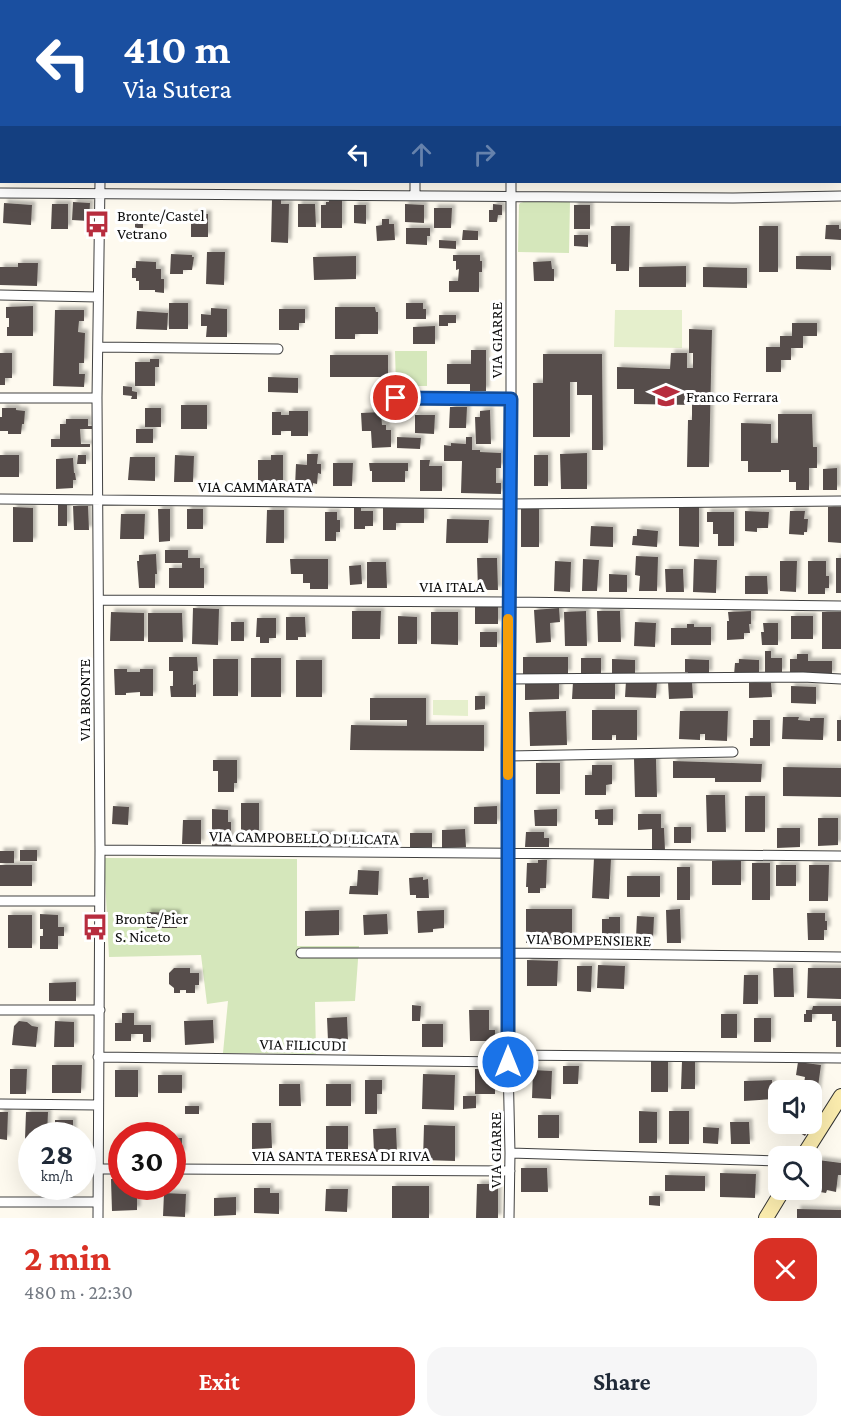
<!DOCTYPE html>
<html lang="en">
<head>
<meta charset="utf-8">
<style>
	body { margin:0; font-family:"Crimson Pro",serif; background:#f6f6f7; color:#1f2937; height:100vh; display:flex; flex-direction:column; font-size:22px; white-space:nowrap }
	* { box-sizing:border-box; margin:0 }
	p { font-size:20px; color:#747a83 }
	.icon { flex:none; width:33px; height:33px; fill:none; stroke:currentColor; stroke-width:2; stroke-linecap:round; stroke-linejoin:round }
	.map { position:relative; height:1218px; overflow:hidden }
	.sheet { display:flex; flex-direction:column; background:#fff; flex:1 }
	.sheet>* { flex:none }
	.banner { position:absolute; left:0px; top:0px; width:842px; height:183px; box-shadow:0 6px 24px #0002; background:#1a4fa0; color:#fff; overflow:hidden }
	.tools { position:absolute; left:768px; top:1080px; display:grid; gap:12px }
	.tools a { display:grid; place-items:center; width:54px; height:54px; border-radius:12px; background:#fff; box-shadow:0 6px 24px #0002; font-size:30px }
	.speed { position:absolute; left:18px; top:1122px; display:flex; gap:12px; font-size:30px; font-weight:700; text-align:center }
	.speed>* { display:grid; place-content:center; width:78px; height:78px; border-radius:50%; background:#fff; box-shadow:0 6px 24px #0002; line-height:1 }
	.speed small { font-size:15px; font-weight:400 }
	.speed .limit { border:9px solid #d22; background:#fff; color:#111 }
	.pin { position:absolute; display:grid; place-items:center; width:51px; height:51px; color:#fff; margin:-26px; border:3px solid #fff; border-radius:50%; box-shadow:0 2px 6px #0007 }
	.me { position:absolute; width:66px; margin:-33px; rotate:0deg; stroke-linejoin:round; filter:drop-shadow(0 0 4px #0008) }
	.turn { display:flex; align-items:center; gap:21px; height:126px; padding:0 24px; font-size:27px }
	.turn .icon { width:78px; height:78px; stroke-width:2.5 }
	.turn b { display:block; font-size:42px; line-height:51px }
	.lanes { display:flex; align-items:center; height:57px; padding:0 24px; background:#0003; justify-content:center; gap:30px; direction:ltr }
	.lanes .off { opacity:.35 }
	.round { display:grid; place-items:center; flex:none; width:63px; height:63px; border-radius:18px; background:#f6f6f7 }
	.headline { display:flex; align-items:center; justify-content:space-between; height:102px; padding:0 24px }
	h1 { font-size:36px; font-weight:700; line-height:45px; color:#d93025 }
	.primary-button { display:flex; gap:12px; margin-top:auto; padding:12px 24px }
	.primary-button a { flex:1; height:69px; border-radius:18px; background:#d93025; color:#fff; font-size:24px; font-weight:700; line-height:69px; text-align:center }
	.primary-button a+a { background:#f6f6f7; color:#1f2937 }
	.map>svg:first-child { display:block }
	.green { fill:#d5e7bb }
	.pitch { fill:#e5efcc }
	.building { fill:#564e4b; filter:url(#shadow) }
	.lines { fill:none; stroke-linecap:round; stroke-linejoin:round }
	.minor-casing { stroke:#414141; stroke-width:11 }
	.secondary-casing { stroke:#303030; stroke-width:16 }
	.minor { stroke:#fff; stroke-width:9 }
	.secondary { stroke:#fbecae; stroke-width:14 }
	.route-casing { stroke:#114b97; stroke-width:15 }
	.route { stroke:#1a73e8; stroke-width:10 }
	.slow { stroke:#f59e0b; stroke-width:10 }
	.labels { text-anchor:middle; stroke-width:6; stroke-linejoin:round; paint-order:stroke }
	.poi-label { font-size:16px; fill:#0e0e0e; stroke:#fff; text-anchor:start }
	.street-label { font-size:16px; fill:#0e0e0e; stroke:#fff }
</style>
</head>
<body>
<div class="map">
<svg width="841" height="1218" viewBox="0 0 841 1218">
	<defs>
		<filter id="shadow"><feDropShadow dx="3.5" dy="-3.5" stdDeviation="1.5" flood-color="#0004"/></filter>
	</defs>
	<rect width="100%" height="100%" fill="#fefaef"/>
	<path class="green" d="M527,201H570L569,253L518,252L519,205L520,203Z
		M395,351H427V386H396Z
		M104,858L297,859V946H359L355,1001L315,1002L316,1054L223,1053L228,1001L207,1004L201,955L109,957Z"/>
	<path class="pitch" d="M615,310H682V348L614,347Z
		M433,700H468V716L433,715Z"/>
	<path class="building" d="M272,199H281V204H289L288,243L271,242Z
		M329,199H342V228H321V205H326V202H329Z
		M73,202L90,203L89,221L72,220Z
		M4,203L32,205L31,225L3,223Z
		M52,204H68V229H51Z
		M298,204H315L316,227H298Z
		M405,204L424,205V223L405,222Z
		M493,204L502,205V215H498L497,222H489V210H493Z
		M354,205H366V224L354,223Z
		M574,205H590V229H574Z
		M434,208H452L451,228H434Z
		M191,214H208V237H191Z
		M135,218L146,219V224H143V228H135Z
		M382,219H389V224H394L395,240L377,241L376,226L382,225Z
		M826,225H839V229H841V240L825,239Z
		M611,226H630L629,271H616V264H611Z
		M759,226H778V272H759Z
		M406,228H430V236H427V245L406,244Z
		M463,230L478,231V240H462Z
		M574,235H588V247L574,246Z
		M439,240L456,241V249L439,248Z
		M207,252H225L224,285L206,284Z
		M171,254L192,255V257H194L192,270H183V274H170Z
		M453,255H480V261H482V272H479V292H449V281H458L459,269L456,270V261H453Z
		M356,256V279L314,280L313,257Z
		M796,256H831V270L796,269Z
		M136,261L156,262V269H161V279H164V293L155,292V290H139V281H136V278H132V268H136Z
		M551,261L552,269H554V281H534L533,262Z
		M18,263H38L37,286L0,285V267H18Z
		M686,266V287H639V267Z
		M703,267L747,268V288L703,287Z
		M169,303H188V329H169Z
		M406,303H423V309H426V319H406Z
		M33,306V336H7V327H9V318H6V307Z
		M335,307H375L376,312H378V334H355V339H335Z
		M211,308L227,309V337H206L207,326H201V314L211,315Z
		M279,309H305V323H299V330H279Z
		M55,310H84V321H79L78,332L85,333L84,363H79V374H85L84,387L53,386Z
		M137,311L168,313L167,330L136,329Z
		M439,315H456V323H448V326H439Z
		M792,323H817V336H803V348H791V360H781V372H766V347H780V336H792Z
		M435,326V344H413V327Z
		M689,329L712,330L709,467H687L688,420H692V405L634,404V389H617V367L670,369L671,353H687V368H693V353H689Z
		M471,350H486V391H470V384H447V364H471Z
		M0,353H12V378H5V385H0Z
		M543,354H602L603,450H592V395H577V382H570V437H533V383H543Z
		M330,355H388V377H330Z
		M150,359H159V367H155V386H135V362H150Z
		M268,377L298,378V393L268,392Z
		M123,386L132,387V391L137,392V399H131L132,396L123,395Z
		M181,405H207V429H181Z
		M450,407H467L466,428H449Z
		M2,408H16V410L25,411L24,424H22L21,434H8V431H0V417H2Z
		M145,408H161V427H145Z
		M490,410L491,444H476L475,417H480V411Z
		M289,411H308V436H291V431H281V435H272V412H281V415H289Z
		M381,412L382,425H386V430H391V447L372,448L371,431H362L361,413Z
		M778,414H812L813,447H817V468H809V490H796V482H789V470H781V472H748V461H741V423L771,424V443H778Z
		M415,415H435L434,434L415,433Z
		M66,419H88V426H93V429H80L81,444H90V447H51V439H60V424H66Z
		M136,429H153V443H136Z
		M397,437L421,438L420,449L397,448Z
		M466,437H472V450H480V452L501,453V468H496V483H501V494L461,493L462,461H444V445L451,446V443L466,444Z
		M587,453V489H561L560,454Z
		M307,454H318L317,464H321V474L318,473L317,484L313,483V487H295L296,464L307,465Z
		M0,455H19V477H0Z
		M78,455H86V464H77Z
		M175,455L194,456L193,482H174Z
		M271,455H283V489H258V460H271Z
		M534,455H548V486H534Z
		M130,457H155V481L128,480Z
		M73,458L74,473H75L76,480H73V488L56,489V459Z
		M420,460H430L429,466H442V491H420Z
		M333,463H353L352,486H333Z
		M369,463H408V471H405V482H372V471H370Z
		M837,468V490H823V469Z
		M58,504H67V526H58Z
		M679,505H699V547L679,546Z
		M73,506H88L89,530H74Z
		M521,506H539V547H521Z
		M13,507L33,508V542H13Z
		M383,507H424V523H396V530H383Z
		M828,507H841V543L828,542Z
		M354,508H361V511H373V526H365V529H354Z
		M158,509H170V541L159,542Z
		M187,509H203V529H187Z
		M267,510H284V543H266Z
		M745,511L769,512L768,528H757V532L745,531Z
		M790,511H805L804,519H808L807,532H804V535L789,534Z
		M325,512H337V520H340V532H336V541H325Z
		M707,512H734V546H718V534H713V522H707Z
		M121,514H145L144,539H120Z
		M447,519L489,520L488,543H446Z
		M591,526L613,527V547L590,546Z
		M637,529L658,531L657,547L632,545L633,536H637Z
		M165,550H188V558H200V568H204V588H169V568H182V563H165Z
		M156,554L157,574H155V588H139L137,561H139V555Z
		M636,556L658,557L657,591H639L640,576L635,575Z
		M477,558H497L498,590H478Z
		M836,558H841V593H836Z
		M290,559H328V589H310V583H303V574H291Z
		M583,559L599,560L597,591H582Z
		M694,559L717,560L716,593L693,592Z
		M555,561L571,562L570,592L554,591Z
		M780,561H797L796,592L780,591Z
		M808,561H826V576H829V588H825V594H808Z
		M367,562H386L387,588H367Z
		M361,565L362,584L350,585L349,566Z
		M665,569H683L684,592H666Z
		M609,574L627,575V592H609Z
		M745,576H767L768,594H745Z
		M475,606H498V624H475Z
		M193,608L219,609L218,645L192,644Z
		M559,608L560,622L550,623L551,642L536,643L534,610Z
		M352,611H381L380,639H352Z
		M586,611L587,646H565L564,612Z
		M597,611H620L621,642H598Z
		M751,611V624H749L750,633H744V639L727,640V621H729L728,612Z
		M111,612L144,613V641H110Z
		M431,612H458V645L431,644Z
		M822,612H841V649H822Z
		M148,613H182L183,642H148Z
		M398,616L417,617V644H398Z
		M791,616H813V639H791Z
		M286,617H305L306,637H298V640H286Z
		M257,618H276V638H269V643H260V637H256Z
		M231,622H244V641H231Z
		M635,622L656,623L655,647L634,646Z
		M763,623H778V645H762L761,632H764Z
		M687,624H694V627H711V645H671V628H687Z
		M480,632H497V647H480Z
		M765,651H771V658H782V673H765Z
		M797,654H808V661H832V675H790V659H797Z
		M169,657H197L198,671H193V685L196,684V697H171L170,686H173V671H169Z
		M523,657H568V674H523Z
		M251,658H281V697H251Z
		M581,658H601V675L581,674Z
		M213,659H238V696H213Z
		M612,659L635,660V675H612Z
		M685,659L709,660V674L688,675V672H685Z
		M739,659L759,660V675H734L735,663H739Z
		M296,660H322V697H296Z
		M114,669H127V672H140V669H153V696H140V692L126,693V695H115Z
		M525,681H559V699L525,700Z
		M626,681L657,682L656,698L625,697Z
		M573,682H615V699H572Z
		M668,682H692L693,698L669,699Z
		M749,683H771L772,697L749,698Z
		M791,686L816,687V704L791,703Z
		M475,696H485V709L475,710Z
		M370,698H426V725H484V751L350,750L351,725L407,726V720H370Z
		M592,710H637V740H616V735H612V740H592Z
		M566,711L567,745L530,746L529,712Z
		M680,711H728L727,741L705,740V734H700V740L679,739Z
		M783,717H799L798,720L810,721V718H824L823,740L782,739Z
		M753,720H770V746H750V738H753Z
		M837,720H841V741H837Z
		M634,759H656L657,797H635Z
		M213,760H237V783H234V792H218V771H213Z
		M673,761L762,764L761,782H715V778H673Z
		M536,763H560V794H536Z
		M592,765H612V784L606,785V795H585V775H592Z
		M783,767L841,768V797L783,796Z
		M706,795H725L726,832H707Z
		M745,796H765V832H745Z
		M241,803H259V841H241Z
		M113,806L129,807L128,825L112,824Z
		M497,806V824H474V807Z
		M212,809L228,810V822H231V848L212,847Z
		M557,809V826H535L534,810Z
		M613,809V825H598V819H595V810Z
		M638,814H661V828H664L665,850H652V829L638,830Z
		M818,818H838V845L818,846Z
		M183,820H201V844H182Z
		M674,827H691V843H674Z
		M777,828H800V847L777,848Z
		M465,829L466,847L442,848V830Z
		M526,832H544V838H549V847H525Z
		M308,833H331V846L308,847Z
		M345,833H362V847H345Z
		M380,833H396V848H380Z
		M410,833H432V847H410Z
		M20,850H37V861H20Z
		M0,851H14V863H0Z
		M594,858L611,859L609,899L592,898Z
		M538,860H547L546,888H540V893H528V887H526L527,863H538Z
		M712,861H741V885H712Z
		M752,863H770V900H752Z
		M0,865H32V886H0Z
		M776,865H796V886H776Z
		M809,865H829L828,901H809Z
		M677,867H690V900H677Z
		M358,870L379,871L378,895L349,894L350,886H357Z
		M627,876H660V897H627Z
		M423,877V880L428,879L429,898H416V895H410L409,878Z
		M526,909H572V944L526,943Z
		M680,909L681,943H667L666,910Z
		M339,910V935L305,936V911Z
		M444,910V928L433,929V932L418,933L417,911Z
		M147,912L177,913V928H147Z
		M807,913H825V921H827V930H824V940H808Z
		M40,914L58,915V927H64V936H58V949H40V936H43V929H40Z
		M387,914L388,934L364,935L363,915Z
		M8,915H32V948H8Z
		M637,916L654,917L653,939L636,938Z
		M609,917H620V945H602V919H609Z
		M527,960L558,961L557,986H527Z
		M598,965L625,966L624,989L597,988Z
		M577,966H592L591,992L577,991Z
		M174,968H190V973H199V985H195V993H186V990H180V993H174V988L169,984V973Z
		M773,968H793L794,997H774Z
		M808,968H841V999L807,998Z
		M744,975H758V1004H743Z
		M76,982V1001H49V983Z
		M412,1005L421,1006L420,1021H412Z
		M813,1006H841V1047H836V1021H832V1014H812V1022H804V1014H806V1010H812Z
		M469,1010H489V1030H495V1041H470Z
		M122,1013H134V1025H151V1042H143V1034H131V1041H115V1023H122Z
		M721,1014H737V1038H721Z
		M347,1017L348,1041H328L327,1018Z
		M754,1018H771V1042H754Z
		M213,1020L214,1043L185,1045L184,1021Z
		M19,1021L27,1022L32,1026L38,1027L36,1047L12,1045L14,1026Z
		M55,1021L74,1022V1047H54Z
		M422,1024H443V1047H422Z
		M651,1061H668V1092H651Z
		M682,1061L695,1062V1089H681Z
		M798,1062L821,1065L817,1094L812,1093V1090H803L805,1077L796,1075Z
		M52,1065H82L81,1093H52Z
		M563,1066H579L578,1084H563Z
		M10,1069H27L26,1094H10Z
		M475,1069H495V1094H475Z
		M115,1070H138V1097H115Z
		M533,1070L552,1071L551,1099L532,1098Z
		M423,1074L455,1075L454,1110L422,1109Z
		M158,1075H182V1093H158Z
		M365,1080H382V1094H377V1114H365Z
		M772,1080L773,1099L744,1101V1081Z
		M279,1084H300L301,1106H279Z
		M326,1084H351V1106H326Z
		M463,1096H476V1108L463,1109Z
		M185,1106H199V1114H185Z
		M639,1111L657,1112V1143H639Z
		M669,1111H689V1144H669Z
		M0,1112H8L7,1140L0,1139Z
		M26,1112H48L47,1136H32V1140L25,1139Z
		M538,1115H559V1138H538Z
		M55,1120H73V1133H55Z
		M730,1122H749L750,1144H731Z
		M252,1123H271L272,1148L252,1149Z
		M789,1124H807L811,1126L805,1136L788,1126Z
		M424,1125L455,1126V1161L423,1160Z
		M326,1126H348V1150L326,1149Z
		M703,1127L719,1128L718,1144L703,1143Z
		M396,1128L397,1152H374L373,1129Z
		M172,1138H182V1154H172Z
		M818,1160L841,1163V1175H838L836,1192L827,1190L826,1193L814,1191Z
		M521,1168H547L548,1192H521Z
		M720,1173L756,1174L755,1198L720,1197Z
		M665,1175L705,1176V1191H665Z
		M111,1179H122V1186H137V1210L112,1211Z
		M477,1184H498V1218H476Z
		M392,1186H429V1218H392Z
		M254,1188H270V1193H279V1214L254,1213Z
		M326,1189H348L347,1212L325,1211Z
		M164,1193L186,1194L185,1217L163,1216Z
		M649,1196H660V1206L649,1205Z
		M236,1197V1215L214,1216V1198Z
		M797,1209L841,1210V1218H797Z"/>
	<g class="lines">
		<g class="minor-casing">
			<path id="minor" d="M101,2V0
				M515,2V0
				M840,91H841
				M415,182V195
				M0,193L733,198L841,196
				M0,295L98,297
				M98,347L278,349
				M0,398H97
				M396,398L511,399
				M0,499L500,504L841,501
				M99,600L508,602L841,606
				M508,679L803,677L841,679
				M508,756L733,752
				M100,850L841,856
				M0,901H99
				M301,953H508L841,957
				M0,1010H100
				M508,1055L841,1058
				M98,1057L508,1062
				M0,1104L98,1105
				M510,1153L778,1161
				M98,1169H122
				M172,1169L510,1171
				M0,1202H98
				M98,1218L100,850L97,398L100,182
				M509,1218L510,1153L508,1062L507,854L511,405V182"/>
		</g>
		<g class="secondary-casing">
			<path id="secondary" d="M803,1156L841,1096
				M766,1218L783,1190"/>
		</g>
		<use href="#minor" class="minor"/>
		<use href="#secondary" class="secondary"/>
	</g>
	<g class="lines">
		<g class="route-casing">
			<path id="route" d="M396,398L511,399L508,756V1062"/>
		</g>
		<use href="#route" class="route"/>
		<path class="slow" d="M508,775V619"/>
	</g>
	<defs>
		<g id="bus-bare" transform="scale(2.07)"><path d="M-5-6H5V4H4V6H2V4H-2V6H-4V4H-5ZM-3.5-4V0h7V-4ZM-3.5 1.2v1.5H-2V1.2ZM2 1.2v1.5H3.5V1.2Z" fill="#b72d3e" stroke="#fff" stroke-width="2.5" paint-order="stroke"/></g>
		<g id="school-bare" transform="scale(2.07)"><path d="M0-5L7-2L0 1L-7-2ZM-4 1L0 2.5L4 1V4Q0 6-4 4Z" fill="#b72d3e" stroke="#fff" stroke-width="2.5" paint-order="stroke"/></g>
	</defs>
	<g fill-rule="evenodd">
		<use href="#bus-bare" x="97" y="224"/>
		<use href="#school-bare" x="666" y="396"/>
		<use href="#bus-bare" x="95" y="927"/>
	</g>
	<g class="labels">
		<g class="poi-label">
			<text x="117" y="221">Bronte/Castel<tspan x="117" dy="18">Vetrano</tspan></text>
			<text x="686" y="402">Franco Ferrara</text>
			<text x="115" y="924">Bronte/Pier<tspan x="115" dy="18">S. Niceto</tspan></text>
		</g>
		<g class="street-label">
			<text transform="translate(496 340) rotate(-90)" y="6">VIA GIARRE</text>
			<text x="255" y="492">VIA CAMMARATA</text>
			<text x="452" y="592">VIA ITALA</text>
			<text transform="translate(84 700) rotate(-90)" y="6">VIA BRONTE</text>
			<text transform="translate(304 837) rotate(1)" y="6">VIA CAMPOBELLO DI LICATA</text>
			<text transform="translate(589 939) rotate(1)" y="6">VIA BOMPENSIERE</text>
			<text transform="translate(303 1044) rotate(1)" y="6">VIA FILICUDI</text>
			<text transform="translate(495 1150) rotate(-90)" y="6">VIA GIARRE</text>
			<text x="341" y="1161">VIA SANTA TERESA DI RIVA</text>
		</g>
	</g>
</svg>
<div class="tools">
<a><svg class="icon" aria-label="sound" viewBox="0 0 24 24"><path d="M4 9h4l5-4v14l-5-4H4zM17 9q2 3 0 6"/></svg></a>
<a><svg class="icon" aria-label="search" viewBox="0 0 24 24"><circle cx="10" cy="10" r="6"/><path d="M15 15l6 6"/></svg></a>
</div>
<div class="speed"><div>28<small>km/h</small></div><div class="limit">30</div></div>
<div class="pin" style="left:396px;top:398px;background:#d93025"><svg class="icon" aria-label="arrive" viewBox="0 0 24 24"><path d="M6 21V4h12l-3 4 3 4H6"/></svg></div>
<svg class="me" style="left:508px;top:1062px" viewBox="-20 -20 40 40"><circle r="17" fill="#1a73e8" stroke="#fff" stroke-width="3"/><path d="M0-11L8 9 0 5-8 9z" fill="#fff"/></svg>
<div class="banner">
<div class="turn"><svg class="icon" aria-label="left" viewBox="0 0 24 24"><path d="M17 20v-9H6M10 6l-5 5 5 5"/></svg><div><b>410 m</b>Via Sutera</div></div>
<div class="lanes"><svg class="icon" aria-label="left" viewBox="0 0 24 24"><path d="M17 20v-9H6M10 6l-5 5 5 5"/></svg><svg class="icon off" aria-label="ahead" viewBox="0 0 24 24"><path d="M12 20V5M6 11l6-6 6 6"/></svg><svg class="icon off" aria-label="right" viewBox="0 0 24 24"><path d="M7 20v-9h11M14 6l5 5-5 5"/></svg></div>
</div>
</div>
<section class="sheet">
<div class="headline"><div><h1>2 min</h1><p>480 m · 22:30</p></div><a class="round" style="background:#d93025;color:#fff"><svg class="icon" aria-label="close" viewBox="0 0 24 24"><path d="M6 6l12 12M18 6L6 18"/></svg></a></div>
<div class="primary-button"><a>Exit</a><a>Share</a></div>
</section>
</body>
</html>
